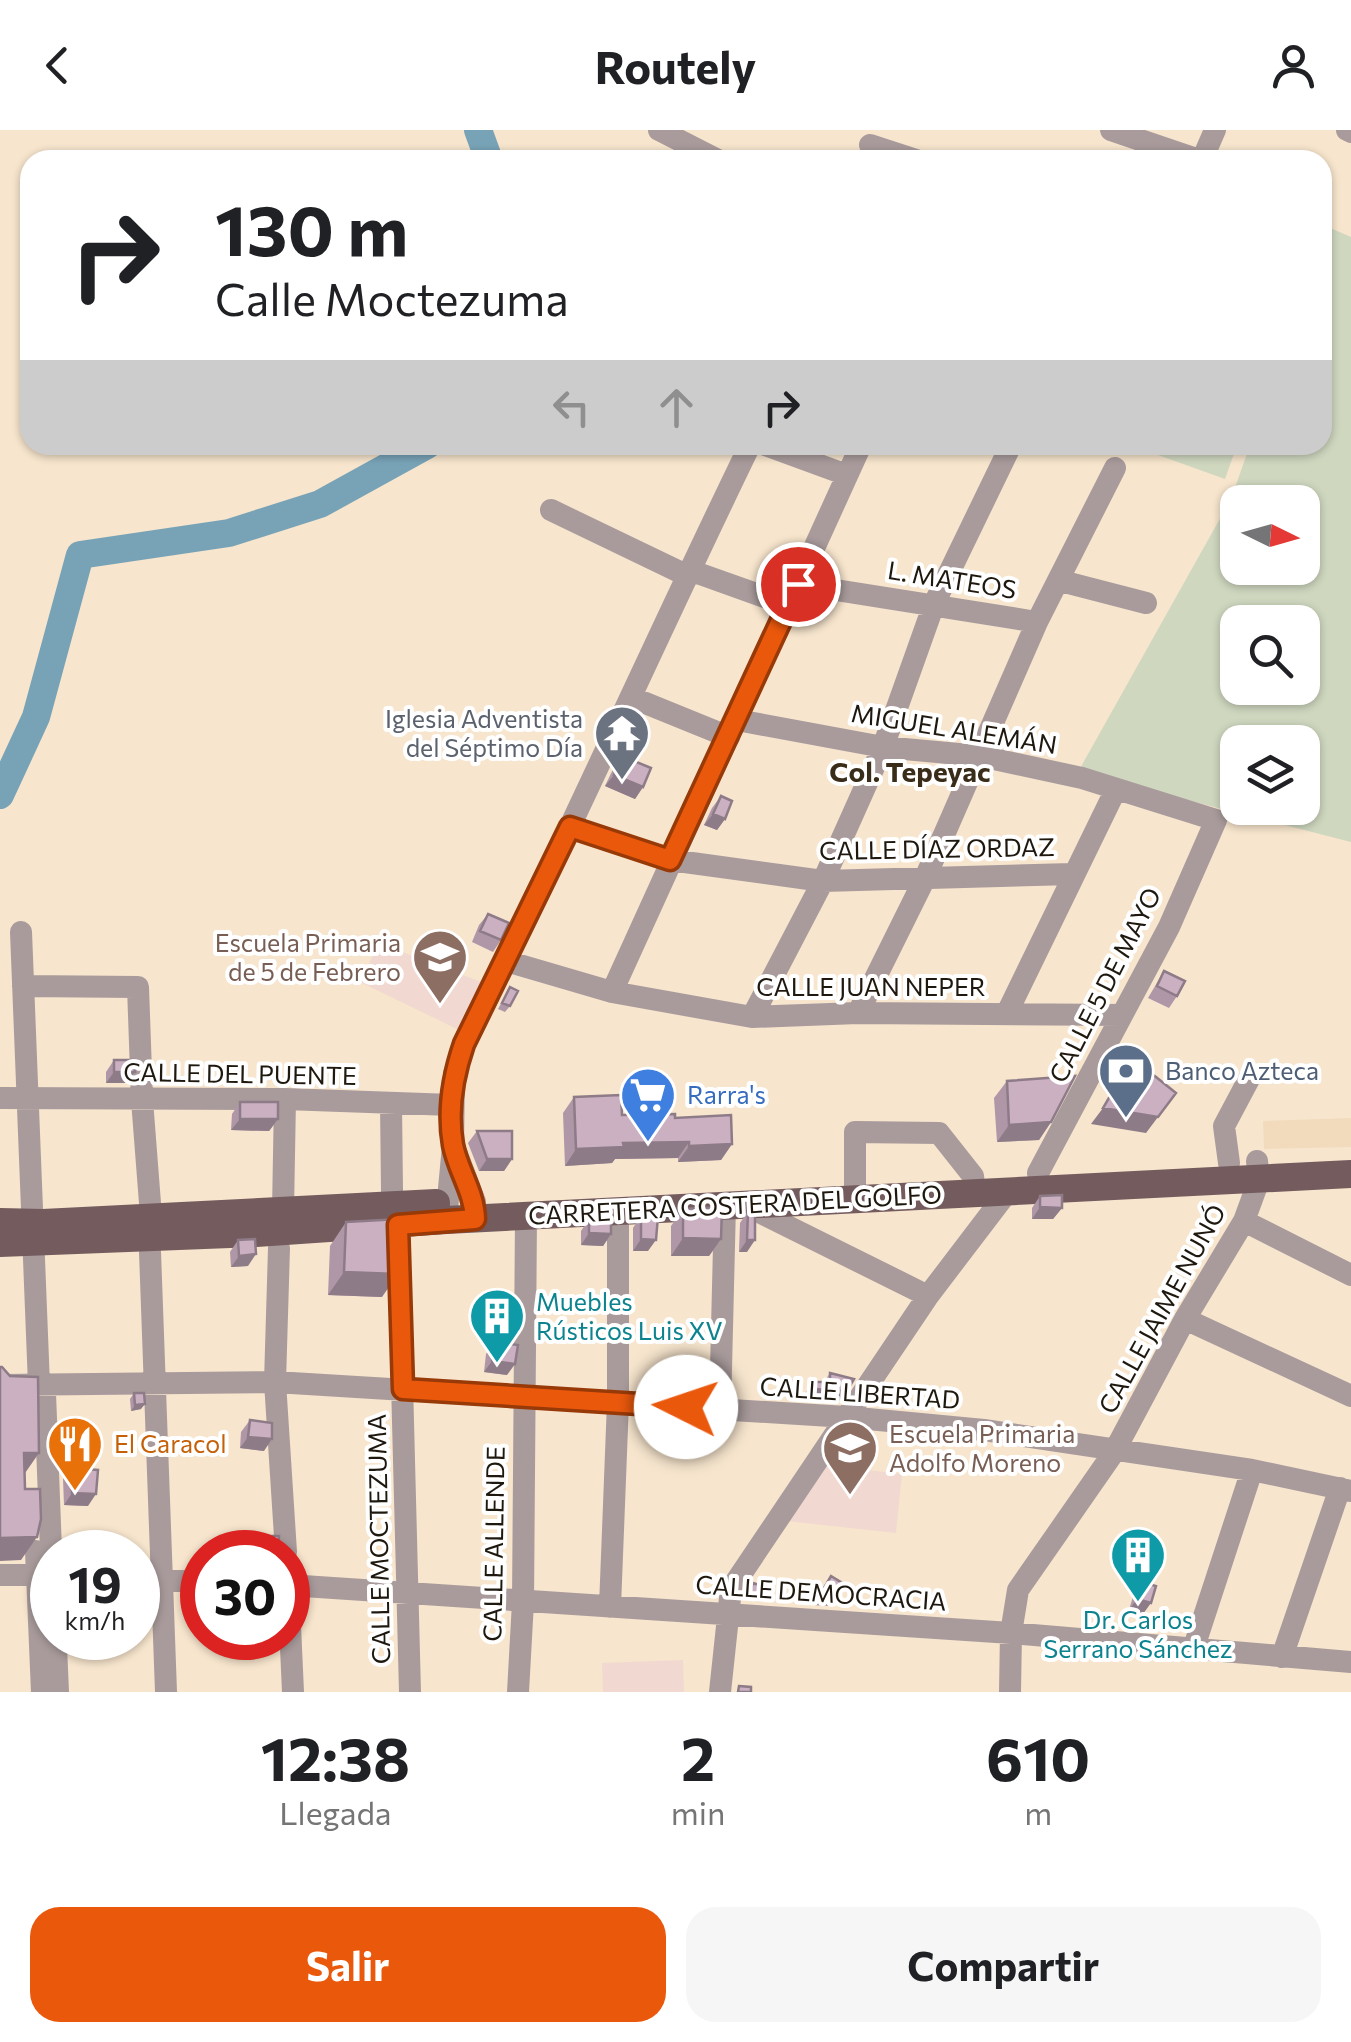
<!DOCTYPE html>
<html lang="es">
<head>
<meta charset="utf-8">
<style>
	body { margin:0; font-family:Commissioner,sans-serif; background:#f6f6f6; color:#202124; height:100vh; display:flex; flex-direction:column; font-size:38px; white-space:nowrap }
	* { box-sizing:border-box; margin:0 }
	p { font-size:32px; color:#757577 }
	.icon { flex:none; width:55px; height:55px; fill:none; stroke:currentColor; stroke-width:2; stroke-linecap:round; stroke-linejoin:round }
	.map { position:relative; height:1562px; overflow:hidden }
	.panel { display:flex; flex-direction:column; background:#fff; flex:1 }
	.panel>* { flex:none }
	.top-card { position:absolute; left:20px; top:20px; width:1312px; height:305px; border-radius:30px; box-shadow:0 2px 8px #0004; background:#fff; color:#202124; overflow:hidden }
	.needle { width:65px; rotate:95deg }
	.tools { position:absolute; left:1220px; top:355px; display:grid; gap:20px }
	.tools a { display:grid; place-items:center; width:100px; height:100px; border-radius:20px; background:#fff; box-shadow:0 2px 8px #0004; font-size:50px }
	.speed { position:absolute; left:30px; top:1400px; display:flex; gap:20px; font-size:50px; font-weight:700; text-align:center }
	.speed>* { display:grid; place-content:center; width:130px; height:130px; border-radius:50%; background:#fff; box-shadow:0 2px 8px #0004; line-height:1 }
	.speed small { font-size:25px; font-weight:400 }
	.speed .limit { border:15px solid #d22; background:#fff; color:#111 }
	.pin { position:absolute; display:grid; place-items:center; width:85px; height:85px; color:#fff; margin:-42px; border:5px solid #fff; border-radius:50%; box-shadow:0 2px 10px #0007 }
	.me { position:absolute; width:110px; margin:-55px; rotate:274deg; stroke-linejoin:round; filter:drop-shadow(0 0 8px #0008) }
	.turn { display:flex; align-items:center; gap:35px; height:210px; padding:0 30px; font-size:45px }
	.turn .icon { width:130px; height:130px; stroke-width:2.5 }
	.turn b { display:block; font-size:70px; line-height:85px }
	.lanes { display:flex; align-items:center; height:95px; padding:0 30px; background:#0003; justify-content:center; gap:50px; direction:ltr }
	.lanes .off { opacity:.35 }
	.eta { display:flex; justify-content:space-evenly; align-items:center; height:170px; text-align:center }
	.eta b { font-size:60px; font-weight:700; line-height:70px }
	.button { display:flex; gap:20px; margin-top:auto; padding:20px 30px }
	.button a { flex:1; height:115px; border-radius:30px; background:#ea580c; color:#fff; font-size:40px; font-weight:700; line-height:115px; text-align:center }
	.button a+a { background:#f6f6f6; color:#202124 }
	header { display:flex; justify-content:space-between; align-items:center; height:130px; padding:0 30px; background:#fff; font-size:45px; font-weight:700 }
	.map>svg:first-child { display:block }
	.built { fill:#f1dbbc }
	.education { fill:#f1d8d0 }
	.green { fill:#cfd7bf; fill-rule:evenodd }
	.lines { fill:none; stroke-linecap:round; stroke-linejoin:round }
	.river { stroke:#78a3b7; stroke-width:28 }
	.minor { stroke:#a99b9c; stroke-width:22 }
	.major { stroke:#745b5e; stroke-width:28 }
	.wall { fill:#af97a7 }
	.shaded-wall { fill:#8e7b88 }
	.building { fill:#cbb0c2; stroke:#8e7b88; stroke-width:2.5 }
	.route-casing { stroke:#983908; stroke-width:25 }
	.route { stroke:#ea580c; stroke-width:18 }
	.labels { text-anchor:middle; stroke-width:8; stroke-linejoin:round; paint-order:stroke }
	.street-label { font-size:25px; fill:#1e180f; stroke:#fff }
	.worship-label { font-size:25px; fill:#5b616d; stroke:#fff; text-anchor:end }
	.education-label { font-size:25px; fill:#785e54; stroke:#fff; text-anchor:end }
	.service-label { font-size:25px; fill:#4e5e75; stroke:#fff; text-anchor:start }
	.shop-label { font-size:25px; fill:#366cbe; stroke:#fff; text-anchor:start }
	.culture-label { font-size:25px; fill:#0d838f; stroke:#fff; text-anchor:start }
	.food-label { font-size:25px; fill:#c56008; stroke:#fff; text-anchor:start }
	.neighbourhood-label { font-size:28px; font-weight:bold; fill:#392c18; stroke:#fff }
</style>
</head>
<body>
<header><svg class="icon" aria-label="back" viewBox="0 0 24 24"><path d="M15 5l-7 7 7 7"/></svg>Routely<svg class="icon" aria-label="person" viewBox="0 0 24 24"><circle cx="12" cy="8" r="4"/><path d="M4 21q1-7 8-7t8 7"/></svg></header>
<div class="map">
<svg width="1351" height="1562" viewBox="0 0 1351 1562">
	<rect width="100%" height="100%" fill="#f7e5cd"/>
	<path class="built" d="M1351,988V1017L1264,1019L1263,991Z"/>
	<path class="education" d="M379,813L481,852L459,900L360,852Z
		M823,1335L902,1344L896,1403L786,1391Z
		M683,1530L684,1562H603L602,1533Z"/>
	<path class="green" d="M1328,97L1351,107V712L1078,642L1231,369L1250,315H1322L1323,111ZM1238,372H1302V438H1238ZM1238,492H1302V558H1238ZM1238,612H1302V678H1238Z
		M1130,315H1237L1225,349Z"/>
	<g class="lines">
		<path class="river" d="M478,0L489,30
			M0,665L36,587L80,425L229,403L320,374L427,315"/>
		<path class="minor" d="M659,0L718,30
			M1111,0L1199,30
			M1347,0L1351,2
			M870,15L916,30
			M1202,30L1215,0
			M765,315L847,345
			M551,380L686,445
			M689,440L787,475
			M1061,451L1146,473
			M798,454L1037,492
			M633,568L729,607
			M737,590L883,617L980,626L1082,648L1216,690L1169,797L1038,1043
			M570,697L670,730L823,751L1072,744
			M21,802L39,1255L45,1263L52,1447
			M506,831L612,862L752,887L858,883L1122,885
			M23,856L138,857L142,970L151,1086
			M612,862L861,315
			M858,883L926,746L1037,492L1115,338
			M1007,883L1116,659
			M752,887L823,751L883,617L934,474L1011,315
			M0,968L285,969L452,975
			M391,974L392,1061
			M455,1019L475,1072V1089
			M1229,1033L1224,996L1249,949
			M855,1068V1002L939,1003L973,1046L975,1063
			M743,1074L928,1166
			M283,1080L285,969
			M446,1090L453,1016L454,944L464,914C564,717 653,514 750,315
			M1244,1091L1351,1145
			M398,1098L410,1562
			M279,1118L275,1252L286,1422
			M150,1122L166,1562
			M1185,1189L1351,1266
			M0,1255L275,1252L847,1287L984,1300L1252,1340L1351,1361
			M720,1280L725,1075
			M36,1421L42,1562
			M0,1445H49
			M138,1449L202,1451
			M288,1451L293,1562
			M288,1455L1011,1503L1351,1532
			M610,1477L618,1272V1081
			M56,1516L58,1562
			M1193,1520L1252,1340
			M1282,1527L1340,1358
			M518,1562L523,1472L526,1086
			M720,1562L731,1459L928,1166L1008,1061
			M1010,1562L1011,1503L1018,1460L1114,1322L1185,1189L1244,1091L1259,1050L1257,1031"/>
		<path class="major" d="M0,1092L43,1093L436,1073
			M0,1113L256,1103L446,1090L1351,1044"/>
	</g>
	<path class="wall" d="M622,626L643,657L635,669L605,656L614,637Z
		M721,666L725,689L717,700L704,695L712,678Z
		M488,784L501,810L493,822L472,812L479,795Z
		M1164,841L1177,866L1169,878L1148,868Z
		M510,857V876L505,882L498,879Z
		M114,930L135,942L126,953H106V942Z
		M1007,951L1051,992L1039,1010L997,1012L994,968Z
		M574,967L622,985L675,988L732,1014L721,1030L678,1032V1028L615,1029L612,1033L565,1036L563,983Z
		M240,972L278,989L269,1001L231,1000L232,984Z
		M477,1001L512,1029L504,1041H479L468,1013Z
		M1040,1066L1062,1078L1053,1089H1032V1078Z
		M683,1079L721,1109L709,1126H671V1096Z
		M748,1081L747,1122H739L740,1093Z
		M641,1086L648,1121H633V1098Z
		M589,1089L611,1104L603,1116L581,1115V1101Z
		M346,1092L382,1167L328,1165L330,1116Z
		M238,1110L248,1136L231,1137L230,1122Z
		M494,1212L507,1245L484,1242L486,1224Z
		M830,1243L839,1271L805,1269V1263L813,1252H824Z
		M134,1263L141,1279L131,1281L130,1269Z
		M250,1290L264,1321L240,1318L241,1302Z
		M71,1338L88,1376L64,1375L63,1349Z
		M263,1406L278,1422H254L255,1417Z
		M1142,1452L1143,1484L1129,1480L1134,1463Z"/>
	<path class="shaded-wall" d="M614,645L643,657L635,669L605,656Z
		M713,684L725,689L717,700L704,695Z
		M114,942H135L126,953H106Z
		M1176,963L1146,1003L1091,994L1103,978Z
		M240,989H278L269,1001L231,1000Z
		M1051,992L1039,1010L997,1012L1009,995Z
		M689,1012L678,1028L615,1029L612,1033L565,1036L576,1019L623,1013Z
		M732,1014L721,1030L678,1032L689,1016Z
		M487,1029H512L504,1041H479Z
		M1040,1077L1062,1078L1053,1089H1032Z
		M589,1103L611,1104L603,1116L581,1115Z
		M683,1108L721,1109L709,1126H671Z
		M641,1109L656,1110L648,1121H633Z
		M747,1110H755L747,1122H739Z
		M256,1124L248,1136L231,1137L239,1126Z
		M344,1142L398,1144L382,1167L328,1165Z
		M492,1231L515,1234L507,1245L484,1242Z
		M813,1259L847,1261L839,1271L805,1269Z
		M145,1274L141,1279L131,1281L135,1275Z
		M248,1307L272,1309L264,1321L240,1318Z
		M844,1318L862,1321L854,1333L836,1330Z
		M24,1323H39L23,1346Z
		M72,1363L96,1364L88,1376L64,1375Z
		M37,1407L21,1430L0,1431V1408Z
		M821,1463L839,1464L830,1476L813,1475Z
		M749,1464L768,1466L764,1472L745,1470Z
		M1137,1469L1151,1473L1143,1484L1129,1480Z
		M156,1470L148,1482L138,1483V1472Z"/>
	<path class="building" d="M622,626L651,638L643,657L614,645Z
		M721,666L732,671L725,689L713,684Z
		M488,784L509,793L501,810L480,801Z
		M1164,841L1185,851L1177,866L1157,856Z
		M510,857L518,861L510,876L502,873Z
		M114,930H134L135,942H114Z
		M1151,943L1176,963L1158,987L1103,978L1113,961L1130,971Z
		M1075,946L1051,992L1009,995L1007,951Z
		M621,965L622,985L675,984V988L731,985L732,1014L689,1016V1012L623,1013L624,1017L576,1019L574,967Z
		M240,972H278V989H240Z
		M477,1001H512V1029H487Z
		M1062,1065V1078L1040,1077V1066Z
		M722,1077L721,1109L683,1108V1079Z
		M748,1081H755V1110H747Z
		M641,1086H658L656,1110L641,1109Z
		M611,1088V1104L589,1103V1089Z
		M400,1089L398,1144L344,1142L346,1092Z
		M255,1109L256,1124L239,1126L238,1110Z
		M494,1212L518,1215L515,1234L492,1231Z
		M0,1237H2L10,1246L38,1247L39,1323H24L25,1359H40L41,1389L37,1407L0,1408Z
		M830,1243L854,1249L847,1261L813,1259V1252H830Z
		M134,1263H144L145,1274L135,1275Z
		M250,1290L272,1293V1309L248,1307Z
		M851,1307L864,1309L862,1321L844,1318Z
		M71,1338L98,1340L96,1364L72,1363Z
		M263,1406H279L278,1422H262Z
		M831,1446L844,1454L839,1464L821,1463Z
		M138,1451L156,1453V1470L138,1472Z
		M1142,1452L1156,1456L1151,1473L1137,1469Z
		M753,1453L771,1459L768,1466L749,1464Z
		M739,1556L751,1557V1562H738Z"/>
	<g class="lines">
		<g class="route-casing">
			<path id="route" d="M686,1277L403,1259L398,1095L475,1089C474,1061 458,1041 453,1015C447,981 453,946 464,914L570,697L670,730L798,454"/>
		</g>
		<use href="#route" class="route"/>
	</g>
	<defs>
		<g id="temple-pin" transform="scale(2.875)"><path d="M0 17L-7.5 6A9.5 9.5 0 1 1 7.5 6Z" fill="#6b7280" stroke="#fff"/><path d="M0-6L5-2H3V0L6.5 2.5H4V6H1.5V3h-3V6H-4V2.5H-6.5L-3 0V-2H-5Z" fill="#fff"/></g>
		<g id="school-pin" transform="scale(2.875)"><path d="M0 17L-7.5 6A9.5 9.5 0 1 1 7.5 6Z" fill="#8d6e63" stroke="#fff"/><path d="M0-5L7-2L0 1L-7-2ZM-4 1L0 2.5L4 1V4Q0 6-4 4Z" fill="#fff"/></g>
		<g id="bank-pin" transform="scale(2.875)"><path d="M0 17L-7.5 6A9.5 9.5 0 1 1 7.5 6Z" fill="#5c6f8a" stroke="#fff"/><path d="M-6-4H6V4H-6ZM0-2.3a2.3 2.3 0 1 0 0 4.6a2.3 2.3 0 1 0 0-4.6Z" fill="#fff"/></g>
		<g id="supermarket-pin" transform="scale(2.875)"><path d="M0 17L-7.5 6A9.5 9.5 0 1 1 7.5 6Z" fill="#3f7fe0" stroke="#fff"/><path d="M-6-5.5h2.5l.6 2H6L4.5 2H-2.5L-4.4-4H-6ZM-1.5 3.2a1.3 1.3 0 1 0 .1 0ZM3 3.2a1.3 1.3 0 1 0 .1 0Z" fill="#fff"/></g>
		<g id="building-pin" transform="scale(2.875)"><path d="M0 17L-7.5 6A9.5 9.5 0 1 1 7.5 6Z" fill="#0f9aa8" stroke="#fff"/><path d="M-4-6H4V6H1V3H-1V6H-4ZM-2.5-4.3h1.7v1.8h-1.7ZM.8-4.3h1.7v1.8H.8ZM-2.5-1h1.7V.8h-1.7ZM.8-1h1.7V.8H.8Z" fill="#fff"/></g>
		<g id="restaurant-pin" transform="scale(2.875)"><path d="M0 17L-7.5 6A9.5 9.5 0 1 1 7.5 6Z" fill="#e8710a" stroke="#fff"/><path d="M-5-6h1v4h1v-4h1v4h1v-4h1v5L-1.5 .5V6h-2V.5L-5-1ZM5-6V6H3V1.5H1.5Q1.5-4 5-6Z" fill="#fff"/></g>
	</defs>
	<g fill-rule="evenodd">
		<use href="#temple-pin" x="622" y="603"/>
		<use href="#school-pin" x="440" y="827"/>
		<use href="#bank-pin" x="1126" y="941"/>
		<use href="#supermarket-pin" x="648" y="965"/>
		<use href="#building-pin" x="497" y="1186"/>
		<use href="#restaurant-pin" x="75" y="1314"/>
		<use href="#school-pin" x="850" y="1318"/>
		<use href="#building-pin" x="1138" y="1425"/>
	</g>
	<g class="labels">
		<g class="street-label">
			<text transform="translate(952 450) rotate(9)" y="9">L. MATEOS</text>
			<text transform="translate(954 599) rotate(9)" y="9">MIGUEL ALEMÁN</text>
			<text transform="translate(937 719) rotate(-1)" y="9">CALLE DÍAZ ORDAZ</text>
			<text transform="translate(1105 855) rotate(-63)" y="9">CALLE 5 DE MAYO</text>
			<text x="871" y="866">CALLE JUAN NEPER</text>
			<text transform="translate(240 944) rotate(1)" y="9">CALLE DEL PUENTE</text>
			<text transform="translate(735 1075) rotate(-3)" y="9">CARRETERA COSTERA DEL GOLFO</text>
			<text transform="translate(1162 1179) rotate(-61)" y="9">CALLE JAIME NUNÓ</text>
			<text transform="translate(860 1263) rotate(4)" y="9">CALLE LIBERTAD</text>
			<text transform="translate(379 1409) rotate(-91)" y="9">CALLE MOCTEZUMA</text>
			<text transform="translate(494 1414) rotate(-89)" y="9">CALLE ALLENDE</text>
			<text transform="translate(821 1463) rotate(4)" y="9">CALLE DEMOCRACIA</text>
		</g>
		<g class="worship-label">
			<text x="583" y="598">Iglesia Adventista<tspan x="583" dy="29">del Séptimo Día</tspan></text>
		</g>
		<g class="education-label">
			<text x="401" y="822">Escuela Primaria<tspan x="401" dy="29">de 5 de Febrero</tspan></text>
			<text x="889" y="1313" text-anchor="start">Escuela Primaria<tspan x="889" dy="29">Adolfo Moreno</tspan></text>
		</g>
		<g class="service-label">
			<text x="1165" y="950">Banco Azteca</text>
		</g>
		<g class="shop-label">
			<text x="687" y="974">Rarra's</text>
		</g>
		<g class="culture-label">
			<text x="536" y="1181">Muebles<tspan x="536" dy="29">Rústicos Luis XV</tspan></text>
			<text x="1138" y="1499" text-anchor="middle">Dr. Carlos<tspan x="1138" dy="29">Serrano Sánchez</tspan></text>
		</g>
		<g class="food-label">
			<text x="114" y="1323">El Caracol</text>
		</g>
		<g class="neighbourhood-label">
			<text x="910" y="652">Col. Tepeyac</text>
		</g>
	</g>
</svg>
<div class="tools">
<a><svg class="needle" viewBox="-14 -14 28 28"><path d="M0-13l5 13h-10z" fill="#e53935"/><path d="M0 13l5-13h-10z" fill="#757577"/></svg></a>
<a><svg class="icon" aria-label="search" viewBox="0 0 24 24"><circle cx="10" cy="10" r="6"/><path d="M15 15l6 6"/></svg></a>
<a><svg class="icon" aria-label="layers" viewBox="0 0 24 24"><path d="M12 4l9 5-9 5-9-5zM3 14l9 5 9-5"/></svg></a>
</div>
<div class="speed"><div>19<small>km/h</small></div><div class="limit">30</div></div>
<div class="pin" style="left:798px;top:454px;background:#d93025"><svg class="icon" aria-label="arrive" viewBox="0 0 24 24"><path d="M6 21V4h12l-3 4 3 4H6"/></svg></div>
<svg class="me" style="left:686px;top:1277px" viewBox="-20 -20 40 40"><circle r="19" fill="#fff"/><path d="M0-13L10 11 0 6-10 11z" fill="#ea580c"/></svg>
<div class="top-card">
<div class="turn"><svg class="icon" aria-label="right" viewBox="0 0 24 24"><path d="M7 20v-9h11M14 6l5 5-5 5"/></svg><div><b>130 m</b>Calle Moctezuma</div></div>
<div class="lanes"><svg class="icon off" aria-label="left" viewBox="0 0 24 24"><path d="M17 20v-9H6M10 6l-5 5 5 5"/></svg><svg class="icon off" aria-label="ahead" viewBox="0 0 24 24"><path d="M12 20V5M6 11l6-6 6 6"/></svg><svg class="icon" aria-label="right" viewBox="0 0 24 24"><path d="M7 20v-9h11M14 6l5 5-5 5"/></svg></div>
</div>
</div>
<section class="panel">
<div class="eta">
<div><b>12:38</b><p>Llegada</p></div>
<div><b>2</b><p>min</p></div>
<div><b>610</b><p>m</p></div>
</div>
<div class="button"><a>Salir</a><a>Compartir</a></div>
</section>
</body>
</html>
